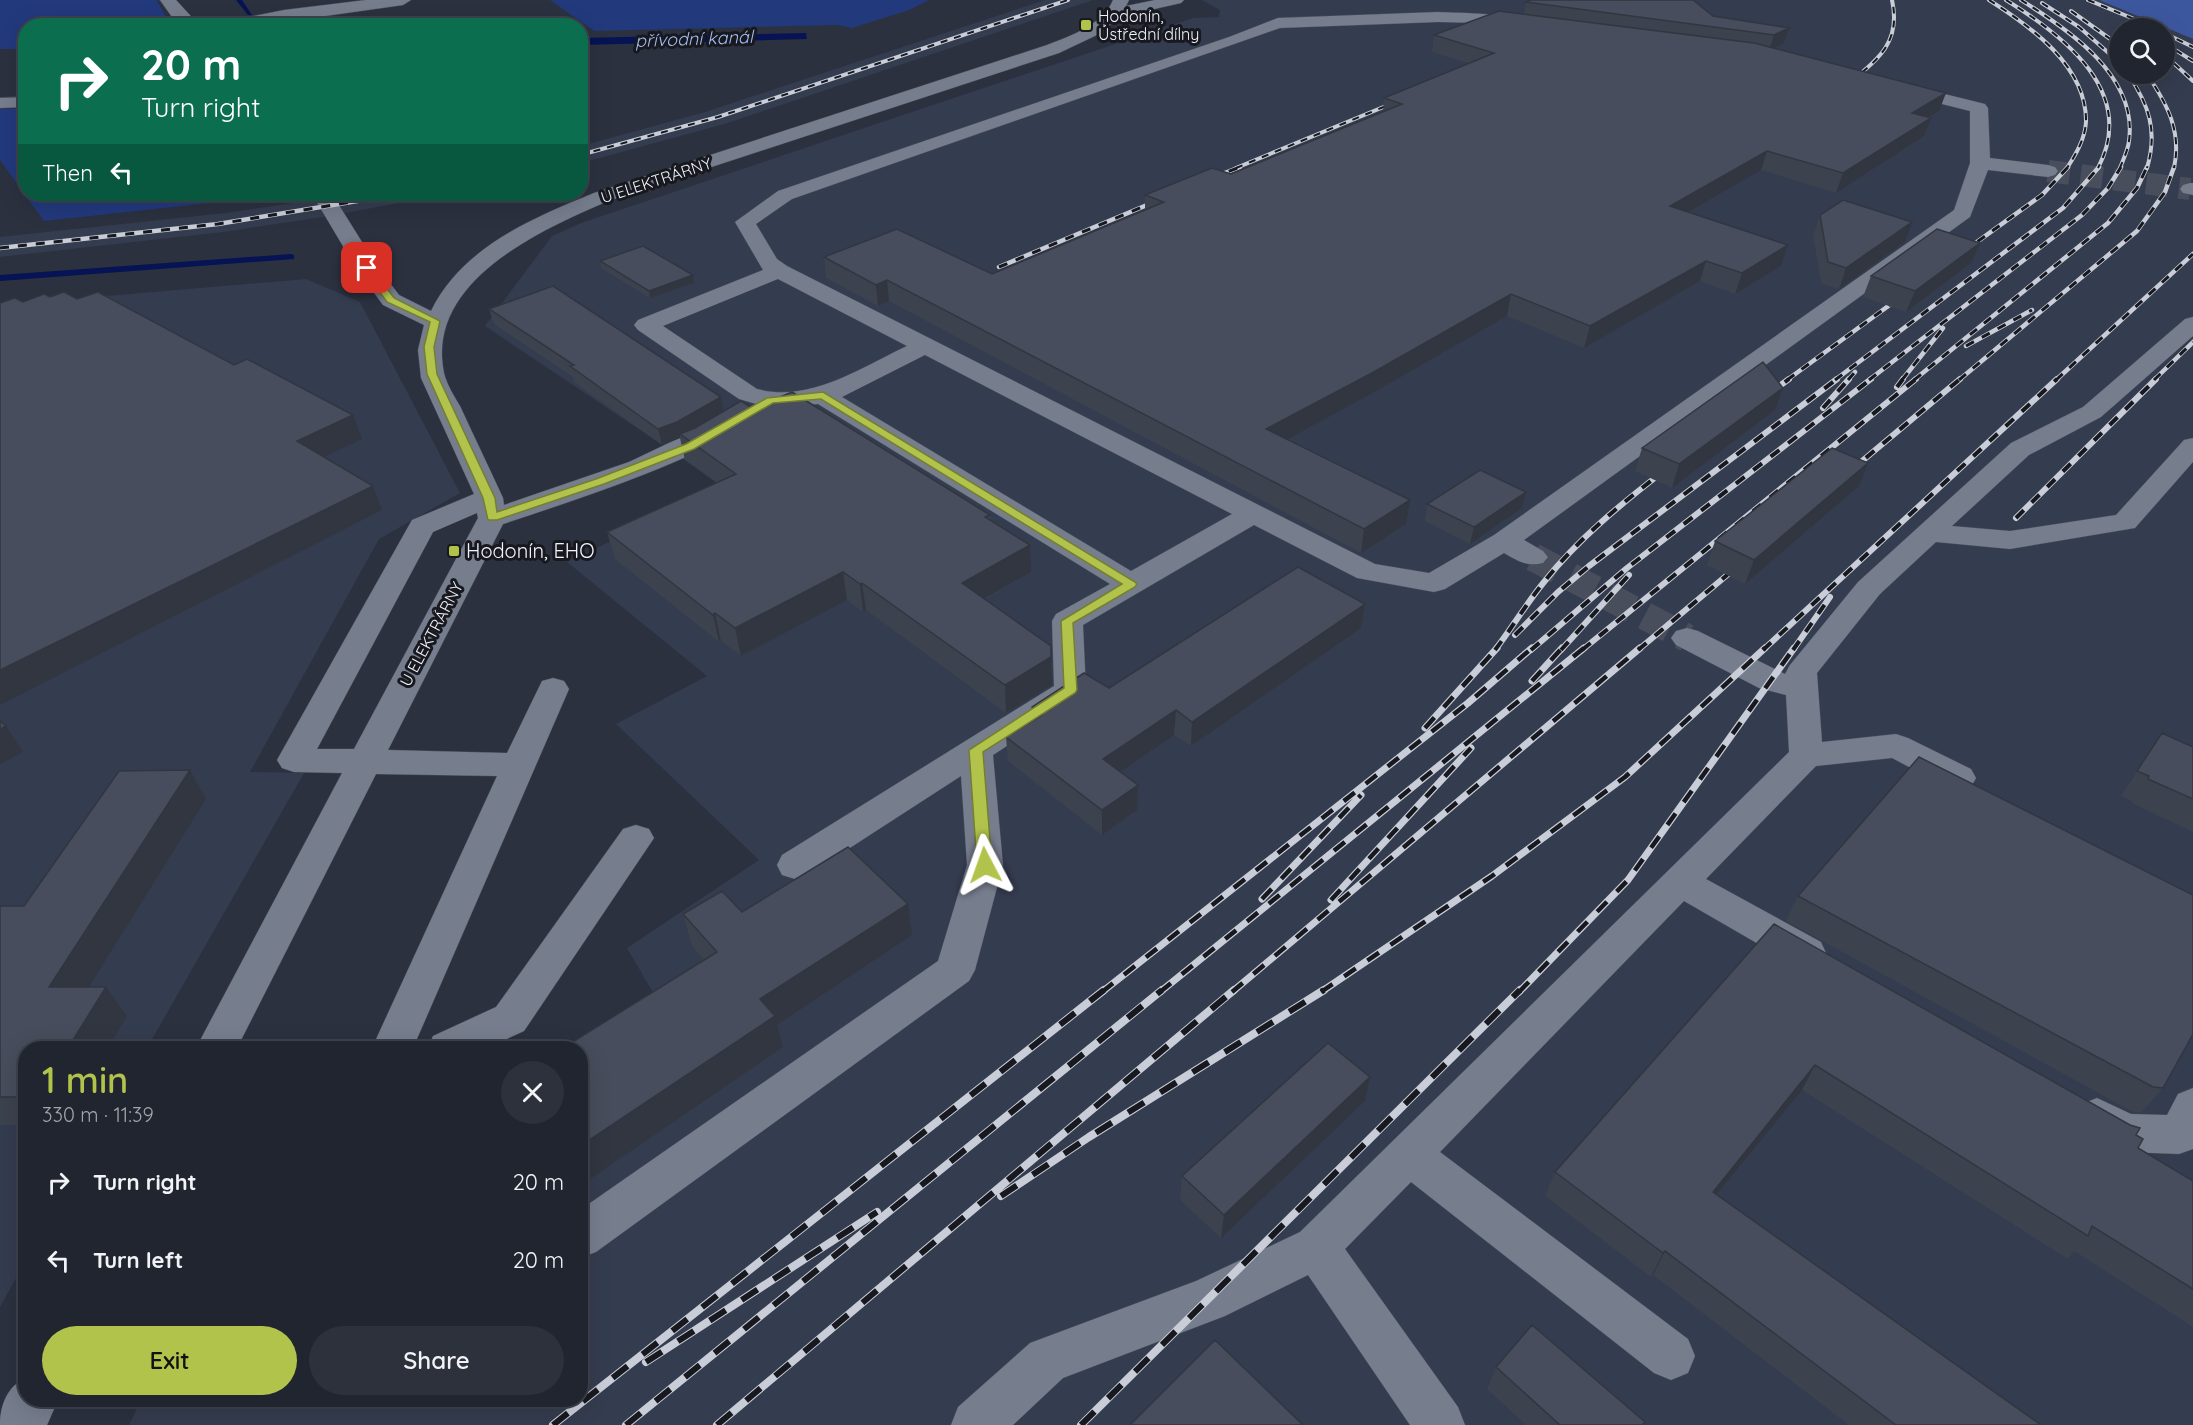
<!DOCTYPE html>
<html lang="en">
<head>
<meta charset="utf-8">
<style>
	body { margin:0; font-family:Quicksand,sans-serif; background:#2d313b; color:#f1f3f6; height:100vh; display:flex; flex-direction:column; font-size:22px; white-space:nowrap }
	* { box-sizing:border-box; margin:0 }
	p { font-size:20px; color:#a2a5aa }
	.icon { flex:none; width:33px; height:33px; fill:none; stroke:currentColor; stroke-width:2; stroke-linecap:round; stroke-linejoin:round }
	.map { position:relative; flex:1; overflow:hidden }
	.drawer { position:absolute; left:18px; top:1041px; width:570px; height:366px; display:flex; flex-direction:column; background:#20252f; border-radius:24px; box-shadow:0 6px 24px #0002,0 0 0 2px #3d424b }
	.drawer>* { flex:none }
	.hud { position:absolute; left:18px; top:18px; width:570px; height:183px; border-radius:24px; box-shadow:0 6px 24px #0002,0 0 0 2px #3d424b; background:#0b6e4f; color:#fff; overflow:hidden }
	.buttons { position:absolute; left:2109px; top:18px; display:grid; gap:12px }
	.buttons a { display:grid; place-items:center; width:66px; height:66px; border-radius:50%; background:#20252f; box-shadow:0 6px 24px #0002,0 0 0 2px #3d424b; font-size:30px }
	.pin { position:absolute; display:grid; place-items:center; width:51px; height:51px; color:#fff; margin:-26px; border-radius:12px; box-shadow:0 3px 9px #0006 }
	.me { position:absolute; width:66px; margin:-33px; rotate:356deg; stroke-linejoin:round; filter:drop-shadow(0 0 4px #0008) }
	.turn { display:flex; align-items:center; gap:21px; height:126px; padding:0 24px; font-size:27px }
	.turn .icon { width:78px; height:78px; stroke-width:2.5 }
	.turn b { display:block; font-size:42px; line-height:51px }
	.then { display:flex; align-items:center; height:57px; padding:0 24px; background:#0003; gap:12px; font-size:22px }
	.round { display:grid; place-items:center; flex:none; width:63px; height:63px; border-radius:32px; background:#2d313b }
	.overview { display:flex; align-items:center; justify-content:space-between; height:102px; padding:0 24px }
	h1 { font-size:36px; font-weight:600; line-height:45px; color:#b2c34c }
	.cta { display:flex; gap:12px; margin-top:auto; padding:12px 24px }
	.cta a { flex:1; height:69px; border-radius:36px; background:#b2c34c; color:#111; font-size:24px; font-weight:600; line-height:69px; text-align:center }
	.cta a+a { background:#2d313b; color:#f1f3f6 }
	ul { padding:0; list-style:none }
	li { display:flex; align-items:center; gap:18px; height:78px; padding:0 24px }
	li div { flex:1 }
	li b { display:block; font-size:22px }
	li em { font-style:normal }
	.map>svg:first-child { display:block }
	.built { fill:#343c4f; fill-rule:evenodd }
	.green { fill:#22397c }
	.forest { fill:#3d579e }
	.water { fill:#061355 }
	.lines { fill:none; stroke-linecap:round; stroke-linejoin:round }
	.stream { fill:#061355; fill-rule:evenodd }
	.minor-tunnel-far1 { stroke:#484e5b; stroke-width:22; stroke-dasharray:22 11; stroke-linecap:butt }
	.minor-tunnel { stroke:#484e5b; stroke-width:28; stroke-dasharray:28 14; stroke-linecap:butt }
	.minor-casing { stroke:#494d59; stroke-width:1 }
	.minor { fill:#767d8d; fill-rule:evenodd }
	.rail-far4-casing { stroke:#c9cdd7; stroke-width:4 }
	.rail-far3-casing { stroke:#c9cdd7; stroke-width:4.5 }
	.rail-far2-casing { stroke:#c9cdd7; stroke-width:6 }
	.rail-far1-casing { stroke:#c9cdd7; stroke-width:7 }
	.rail-casing { stroke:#c9cdd7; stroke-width:8 }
	.rail-far4 { stroke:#17191f; stroke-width:2; stroke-dasharray:7; stroke-linecap:butt }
	.rail-far3 { stroke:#17191f; stroke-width:3; stroke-dasharray:9; stroke-linecap:butt }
	.rail-far2 { stroke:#17191f; stroke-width:4; stroke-dasharray:11; stroke-linecap:butt }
	.rail-far1 { stroke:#17191f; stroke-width:4.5; stroke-dasharray:14; stroke-linecap:butt }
	.rail { stroke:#17191f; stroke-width:6; stroke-dasharray:19; stroke-linecap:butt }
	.wall { fill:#3d424f }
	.shaded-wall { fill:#323640 }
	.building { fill:#474d5c; stroke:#323640; stroke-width:1.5 }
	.route { fill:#b2c34c; stroke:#747f31; stroke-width:1.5 }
	.poi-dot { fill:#b2c34c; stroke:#17191f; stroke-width:2 }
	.labels { text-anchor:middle; stroke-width:6; stroke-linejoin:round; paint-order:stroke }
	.far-poi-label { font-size:16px; fill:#eff3fc; stroke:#17191f; text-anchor:start }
	.far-street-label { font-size:16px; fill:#eff3fc; stroke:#17191f }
	.far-water-label { font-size:18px; font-style:italic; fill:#a4bdf8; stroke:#17191f }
	.poi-label { font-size:20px; fill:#eff3fc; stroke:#17191f; text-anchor:start }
</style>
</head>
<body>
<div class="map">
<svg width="2193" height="1425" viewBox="0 0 2193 1425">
	<rect width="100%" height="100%" fill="#2b313f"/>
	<path class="built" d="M1045,0H1093L728,123L581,163V146L705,112Z
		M1202,0H2099L2193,39V1425H129L141,1400H580V1048L655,996L627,948L759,860L616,724L707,676L567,562L725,487L485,326L552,236L581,223L1193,18L1219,17L1220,10ZM2120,28H2164V74H2120Z
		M353,194H446L330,216L223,232L0,257V237L225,213Z
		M306,279L360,302L460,493L379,539L250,772L304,773L147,1048H26L25,1262L0,1307V305Z"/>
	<path class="green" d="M0,0H157L170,25L26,26L25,49H0Z
		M550,0H929L909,10L852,28L837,25L594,31Z
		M25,108L26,194H294L44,221L0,160V109Z"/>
	<path class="forest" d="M2099,0H2193V39Z"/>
	<path class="water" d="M806,33L807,39L581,45V38Z"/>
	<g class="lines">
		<path class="stream" d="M236,0H242L252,15H248Z
			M291,254L294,255V259L0,281V275Z"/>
		<path class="minor-tunnel-far1" d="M2048,171L2190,189"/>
		<path class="minor-tunnel" d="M1533,557L1687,638"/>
		<g class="minor-casing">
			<path id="minor" d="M160,0H176L200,26H182L172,17Z
				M366,0H411L403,5L255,26H220L228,21L284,10Z
				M1113,0H1129L1126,6L1155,0H1184L1181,3L1119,17L1099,34L1059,53L608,201C541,230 425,281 444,373C447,385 454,396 460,406C474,437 489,467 503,498L504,505L629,462L713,422L722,420L731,422L735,428C727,439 709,446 697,452C634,481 569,502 503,524L388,750L507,753L542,681L553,678L564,681L569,689L413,1048H372L497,776L376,774L237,1048H196L342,773L294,772L282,768L277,760L412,520L474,494L421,378L418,350L424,325L383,305L356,268L312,194H332L377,266L399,295L431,311C462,247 533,218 594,193L1047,45C1070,36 1103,25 1113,0ZM477,513L478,518L354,749H317L433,532Z
				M1438,12C1455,13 1522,13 1532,25L1524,30L1480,23L1438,22L1280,28L792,199L756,224L777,259L787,266L1375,564L1429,573L1494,535L1954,210L1970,163V111L1894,92L1891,88L1894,84L1900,83L1985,104L1988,108L1990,158L2048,165L2055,167L2058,171L2055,175L2048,177L1988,170L1970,217L1524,540L1543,551L1548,557L1543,563C1527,567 1518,561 1504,553L1445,589L1434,592L1357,578L1254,525L1083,625L1086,690L1081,698L993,755L1003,865L975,970L969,981L596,1252L580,1258V1210L938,961L967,865L961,776L808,875L795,879L782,875L777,865L782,855L1054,686L1052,621L1056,614L1110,584L818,404L770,408L739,399L638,330L634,325L638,320L763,270L735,222L778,191L1229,37L1278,18ZM778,279L907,346C860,368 810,403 757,389L663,326ZM925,355L1232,514L1131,571L842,397Z
				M26,97V107L0,108V98Z
				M2190,183H2193V195L2183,193L2180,189L2183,185Z
				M2193,317V336L2101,417L2029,455L1952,526L2010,531L2116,515L2184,440L2193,438V462L2135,528L2010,549L1936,542L1880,594L1817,673L1822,742L1896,734L1908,738L1971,769L1976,778L1971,787L1959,790L1947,787L1892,758L1816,766L1706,879L1821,942L1826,953L1821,964L1807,968L1793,964L1684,901L1440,1152L1688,1339L1695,1356L1688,1373L1671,1380L1654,1373L1411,1182L1345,1249L1458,1407L1465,1425H1410L1308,1275L1225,1316L1063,1378L1013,1425H951L958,1407L1030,1343L1196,1281L1300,1232L1789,752L1786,695L1759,688L1676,645L1671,638L1676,631L1687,628L1698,631L1785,674L1790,665L1858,582L2011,443L2083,407L2185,319Z
				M636,825L649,829L654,838L524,1031L487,1048H428L433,1036L496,1007L623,829Z
				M2193,1088V1149L2179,1154L2126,1152L2082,1130L2075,1117L2082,1104L2097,1098L2131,1114L2167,1115L2178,1094Z
				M26,1378V1400H58L47,1425H0C0,1406 7,1386 26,1378Z"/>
		</g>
		<use href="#minor" class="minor"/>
		<g class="rail-far4-casing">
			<path id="rail-far4" d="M1989,0C2030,26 2087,66 2086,122C2085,139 2076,154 2067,168
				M2006,0C2064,36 2138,92 2098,168
				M2021,0C2069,30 2138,76 2129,141C2128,150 2123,160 2120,168
				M2088,0L2156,28
				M2042,3L2079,27L2120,63
				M2071,11L2120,46
				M2164,33L2193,47
				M2164,43L2193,61
				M2164,54L2193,81
				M2128,74C2149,105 2158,131 2147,168
				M2147,74C2167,104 2182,131 2174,168
				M1851,81C1880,59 1901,40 1892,0
				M580,155L718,117L1068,0
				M1236,168L1398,101"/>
		</g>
		<g class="rail-far3-casing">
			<path id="rail-far3" d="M1212,178L1240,167
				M0,248L218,224L400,194
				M1963,252L2042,195L2068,167
				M999,267L1159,200
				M1966,346L2032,310
				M1787,380L1902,296
				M1835,380L2063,208L2099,167
				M1848,380L1855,372
				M1869,380L2082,215L2108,188L2121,167
				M1902,380L1943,328
				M1914,380L2108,223L2137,188L2147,167
				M1959,380L2137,231L2165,192L2174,167
				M2056,380L2193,254
				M2154,380L2193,342"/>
		</g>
		<g class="rail-far2-casing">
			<path id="rail-far2" d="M1897,387L1903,379
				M1767,395L1789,379
				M1823,408L1849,379
				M1849,472L1960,379
				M2016,518L2156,379
				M1515,635L1558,592L1589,566L1837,379
				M1495,650C1512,628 1526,604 1544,582C1579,538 1621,504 1665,470
				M1531,650L1627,568L1871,379
				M1561,650L1629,575
				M1582,650L1916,379
				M1638,650L1739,565
				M1763,650L2057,379
				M1793,650L1830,597"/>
		</g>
		<g class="rail-far1-casing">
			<path id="rail-far1" d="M1532,681L1562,648
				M1425,728L1497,648
				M1262,899L1361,795
				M1331,900L1471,748
				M1102,992L1468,703L1532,648
				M1160,992L1584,648
				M1232,992L1640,648
				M1321,992L1492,876L1625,777L1765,648
				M1519,992L1628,880L1794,648"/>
		</g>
		<g class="rail-casing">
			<path id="rail" d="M1001,1196L1089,1137L1324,990
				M646,1362L877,1212
				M553,1425L1104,990
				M626,1425L1162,990
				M717,1425L1234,990
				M1081,1425L1520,990"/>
		</g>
		<use href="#rail-far4" class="rail-far4"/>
		<use href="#rail-far3" class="rail-far3"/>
		<use href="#rail-far2" class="rail-far2"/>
		<use href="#rail-far1" class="rail-far1"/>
		<use href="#rail" class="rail"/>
	</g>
	<path class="wall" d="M1526,2L1713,16L1789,28L1784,43L1774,49L1939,111L1929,117L1931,118L1924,136L1836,193L1761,170L1688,212L1781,266L1735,294L1700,281L1584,348L1507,316L1369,395L1287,439L1406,524L1361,553L889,301L878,306L826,278L824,257L992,274L1145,210V195L1231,174L1383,112L1384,98L1468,63L1432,52L1434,35L1524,14Z
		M1820,215L1905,242L1839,289L1821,283L1813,235Z
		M1980,243L1971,263L1906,312L1863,297L1871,276Z
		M600,261L694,283L650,298L601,268Z
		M489,309L721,397L724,411L752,408L990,515L991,521L1031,572L985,599L1052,685L1006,713L866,610L863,612L847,600L741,656L721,641L719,642L615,559L607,532L717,483L685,460L680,438L662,445L574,382L573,377L494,324Z
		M1775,410L1672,488L1635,471L1642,448Z
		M1859,486L1745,584L1707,565L1715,541Z
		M1526,492L1522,508L1470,544L1425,521L1427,504Z
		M1365,604L1361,628L1191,746L1174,735L1121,772L1138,785L1137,810L1102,835L1008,761L1006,737L1032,721V707L1109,688Z
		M2162,733L2193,747V832L2132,803V801L2121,796Z
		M190,770L206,799L89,987H106L127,1016L108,1048H26V1125H0V906H24Z
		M1798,896L2163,1088L2142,1112H2133L1786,921Z
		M742,912L912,935L777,1025L783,1047L580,1186V1048L704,960L692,946L683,914Z
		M1774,924L2136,1135L2138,1148L2193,1181V1327L2074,1251L2068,1259L1802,1090L1717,1195L2041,1425H1849L1653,1275L1651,1277L1545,1196L1555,1172Z
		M1370,1077L1365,1101L1221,1238L1180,1200L1182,1176Z
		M1496,1367L1643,1425H1526L1487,1389Z"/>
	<path class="shaded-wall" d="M1789,28L1784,43L1769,51L1774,35Z
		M1946,93L1939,111L1905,131L1912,113Z
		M1931,118L1924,136L1836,193L1843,173Z
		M1767,151L1761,170L1664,226L1670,206Z
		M1912,222L1905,242L1839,289L1846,268Z
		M1980,243L1971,263L1906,312L1915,291Z
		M1788,245L1781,266L1735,294L1742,273Z
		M1706,261L1700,281L1584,348L1590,326Z
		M693,275L694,283L650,298L649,291Z
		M887,280L889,301L878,306L876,285Z
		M1511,294L1507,316L1369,395L1264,452L1266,429Z
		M1783,388L1775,410L1672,488L1679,464Z
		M721,397L724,413L683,436L680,434V438L662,445L658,429Z
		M353,415L362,439L307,465L297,441Z
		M1868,463L1859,486L1745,584L1754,560Z
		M373,486L382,510L0,705V670Z
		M1526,492L1522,508L1470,544L1474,527Z
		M1410,500L1406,524L1361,553L1364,529Z
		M1030,545L1031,572L964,610L962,583Z
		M843,572L847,600L741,656L735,628Z
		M862,583L866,610L863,612L860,584Z
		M1365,604L1361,628L1191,746L1192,722Z
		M715,613L721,641L719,642L713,615Z
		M1051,657L1052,685L1006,713L1005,685Z
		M1176,710L1174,735L1103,784V759Z
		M6,726L23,752L0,764V729Z
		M190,770L206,799L71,1016L49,987Z
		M1138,785L1137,810L1102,835V810Z
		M908,904L912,935L777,1025L783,1047L580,1186V1146L760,999Z
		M106,987L127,1016L108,1048H68Z
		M1815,1065L1802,1090L1700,1215L1713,1192Z
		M1370,1077L1365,1101L1221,1238L1224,1215Z
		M1665,1251L1653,1275L1651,1277L1663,1253Z"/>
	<path class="building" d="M1531,0H1693L1713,16L1789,28L1774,35L1526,2Z
		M1499,11L1754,43L1946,93L1912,113L1931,118L1843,173L1767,151L1670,206L1788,245L1742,273L1706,261L1590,326L1511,294L1372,373L1266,429L1410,500L1364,529L887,280L876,285L824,257L897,229L992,274L1164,202L1145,195L1212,168L1231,174L1402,104L1384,98L1494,53L1434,35Z
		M1843,200L1912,222L1846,268L1828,262L1820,215Z
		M1937,229L1980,243L1915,291L1871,276Z
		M643,246L693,275L649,291L600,261Z
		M553,286L721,397L677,422L658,429L570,366L574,365L489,309Z
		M64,292L77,299L98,292L234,365L247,359L353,415L297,441L373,486L0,670V303L15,298L23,302L44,294L50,297Z
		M1763,362L1783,388L1679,464L1642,448Z
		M792,392L990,515L985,517L1030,545L962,583L1051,646V657L1005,685L862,583L860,584L843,572L735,628L715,613L713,615L607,532L736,474L680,434L695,428L741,401L752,408Z
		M1832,448L1868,463L1754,560L1715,541Z
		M1480,470L1526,492L1474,527L1427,504Z
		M1298,567L1365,604L1192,722L1176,710L1103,759L1138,785L1102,810L1006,737L1042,715L1032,707L1084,673L1109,688Z
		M0,721L6,726L0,729Z
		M2162,733L2193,747V799L2148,779L2149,776L2137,771Z
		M1919,757L2193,895V1034L2163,1088L2153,1087L1798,896Z
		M190,770L49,987H106L68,1048H26V1097H0V906H24L119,771Z
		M848,847L908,904L760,999L775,1016L580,1146V1048H563L717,952L683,914L722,891L742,912Z
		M1774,924L2130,1125L2140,1128L2136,1135L2143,1139L2138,1148L2193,1181V1289L2092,1226L2088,1236L1815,1065L1713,1192L2041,1425H1896L1665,1251L1663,1253L1555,1172Z
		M1328,1043L1370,1077L1224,1215L1182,1176Z
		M1532,1325L1645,1422L1642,1425H1560L1496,1367Z
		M1215,1340L1303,1425H1130Z"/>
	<path class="route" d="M364,266H370L394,298L440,321L434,347L437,374L495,498L497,512L596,479L686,444L767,398L823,392L1135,582L1137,584L1135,587L1073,623L1077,690L1075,693L983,752L992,865L990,869H979L977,865L969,750L1064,688L1061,621L1122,584L821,399L773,403L694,449L604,484L497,520H488L483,498L427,374L424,347L430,322L387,302L362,268Z"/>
	<g class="poi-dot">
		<rect x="1080" y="19" width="12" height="12" rx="3"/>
		<rect x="448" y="545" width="12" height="12" rx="3"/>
	</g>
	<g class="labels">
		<g class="far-poi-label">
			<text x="1098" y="22">Hodonín,<tspan x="1098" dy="18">Ústřední dílny</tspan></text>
		</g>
		<g class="far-street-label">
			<text transform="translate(656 180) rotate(-18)" y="6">U ELEKTRÁRNY</text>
			<text transform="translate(431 634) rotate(-62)" y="6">U ELEKTRÁRNY</text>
		</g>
		<g class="far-water-label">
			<text transform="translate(694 39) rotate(-2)" y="6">přívodní kanál</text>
		</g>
		<g class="poi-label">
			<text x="466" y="558">Hodonín, EHO</text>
		</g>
	</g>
</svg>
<div class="buttons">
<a><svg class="icon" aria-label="search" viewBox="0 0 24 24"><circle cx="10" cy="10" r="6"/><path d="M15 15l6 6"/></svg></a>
</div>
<div class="pin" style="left:367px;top:268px;background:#d93025"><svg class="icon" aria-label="arrive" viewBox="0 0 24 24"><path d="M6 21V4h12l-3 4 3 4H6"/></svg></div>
<svg class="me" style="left:985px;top:865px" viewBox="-20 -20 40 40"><path d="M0-17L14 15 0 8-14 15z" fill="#b2c34c" stroke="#fff" stroke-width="4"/></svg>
<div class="hud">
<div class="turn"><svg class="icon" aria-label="right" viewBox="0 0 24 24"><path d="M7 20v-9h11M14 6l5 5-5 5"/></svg><div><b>20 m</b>Turn right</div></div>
<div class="then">Then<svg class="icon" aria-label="left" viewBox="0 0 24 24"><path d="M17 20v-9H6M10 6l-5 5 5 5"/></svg></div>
</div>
<section class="drawer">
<div class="overview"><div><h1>1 min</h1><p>330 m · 11:39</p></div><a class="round"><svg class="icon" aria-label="close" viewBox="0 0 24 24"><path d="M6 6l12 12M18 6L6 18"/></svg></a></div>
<ul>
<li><svg class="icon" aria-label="right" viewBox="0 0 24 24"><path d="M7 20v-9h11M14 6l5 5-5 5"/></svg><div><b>Turn right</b></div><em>20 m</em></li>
<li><svg class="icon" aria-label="left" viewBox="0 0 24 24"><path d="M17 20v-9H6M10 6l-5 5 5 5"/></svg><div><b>Turn left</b></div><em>20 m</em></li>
</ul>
<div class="cta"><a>Exit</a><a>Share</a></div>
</section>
</div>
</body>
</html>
